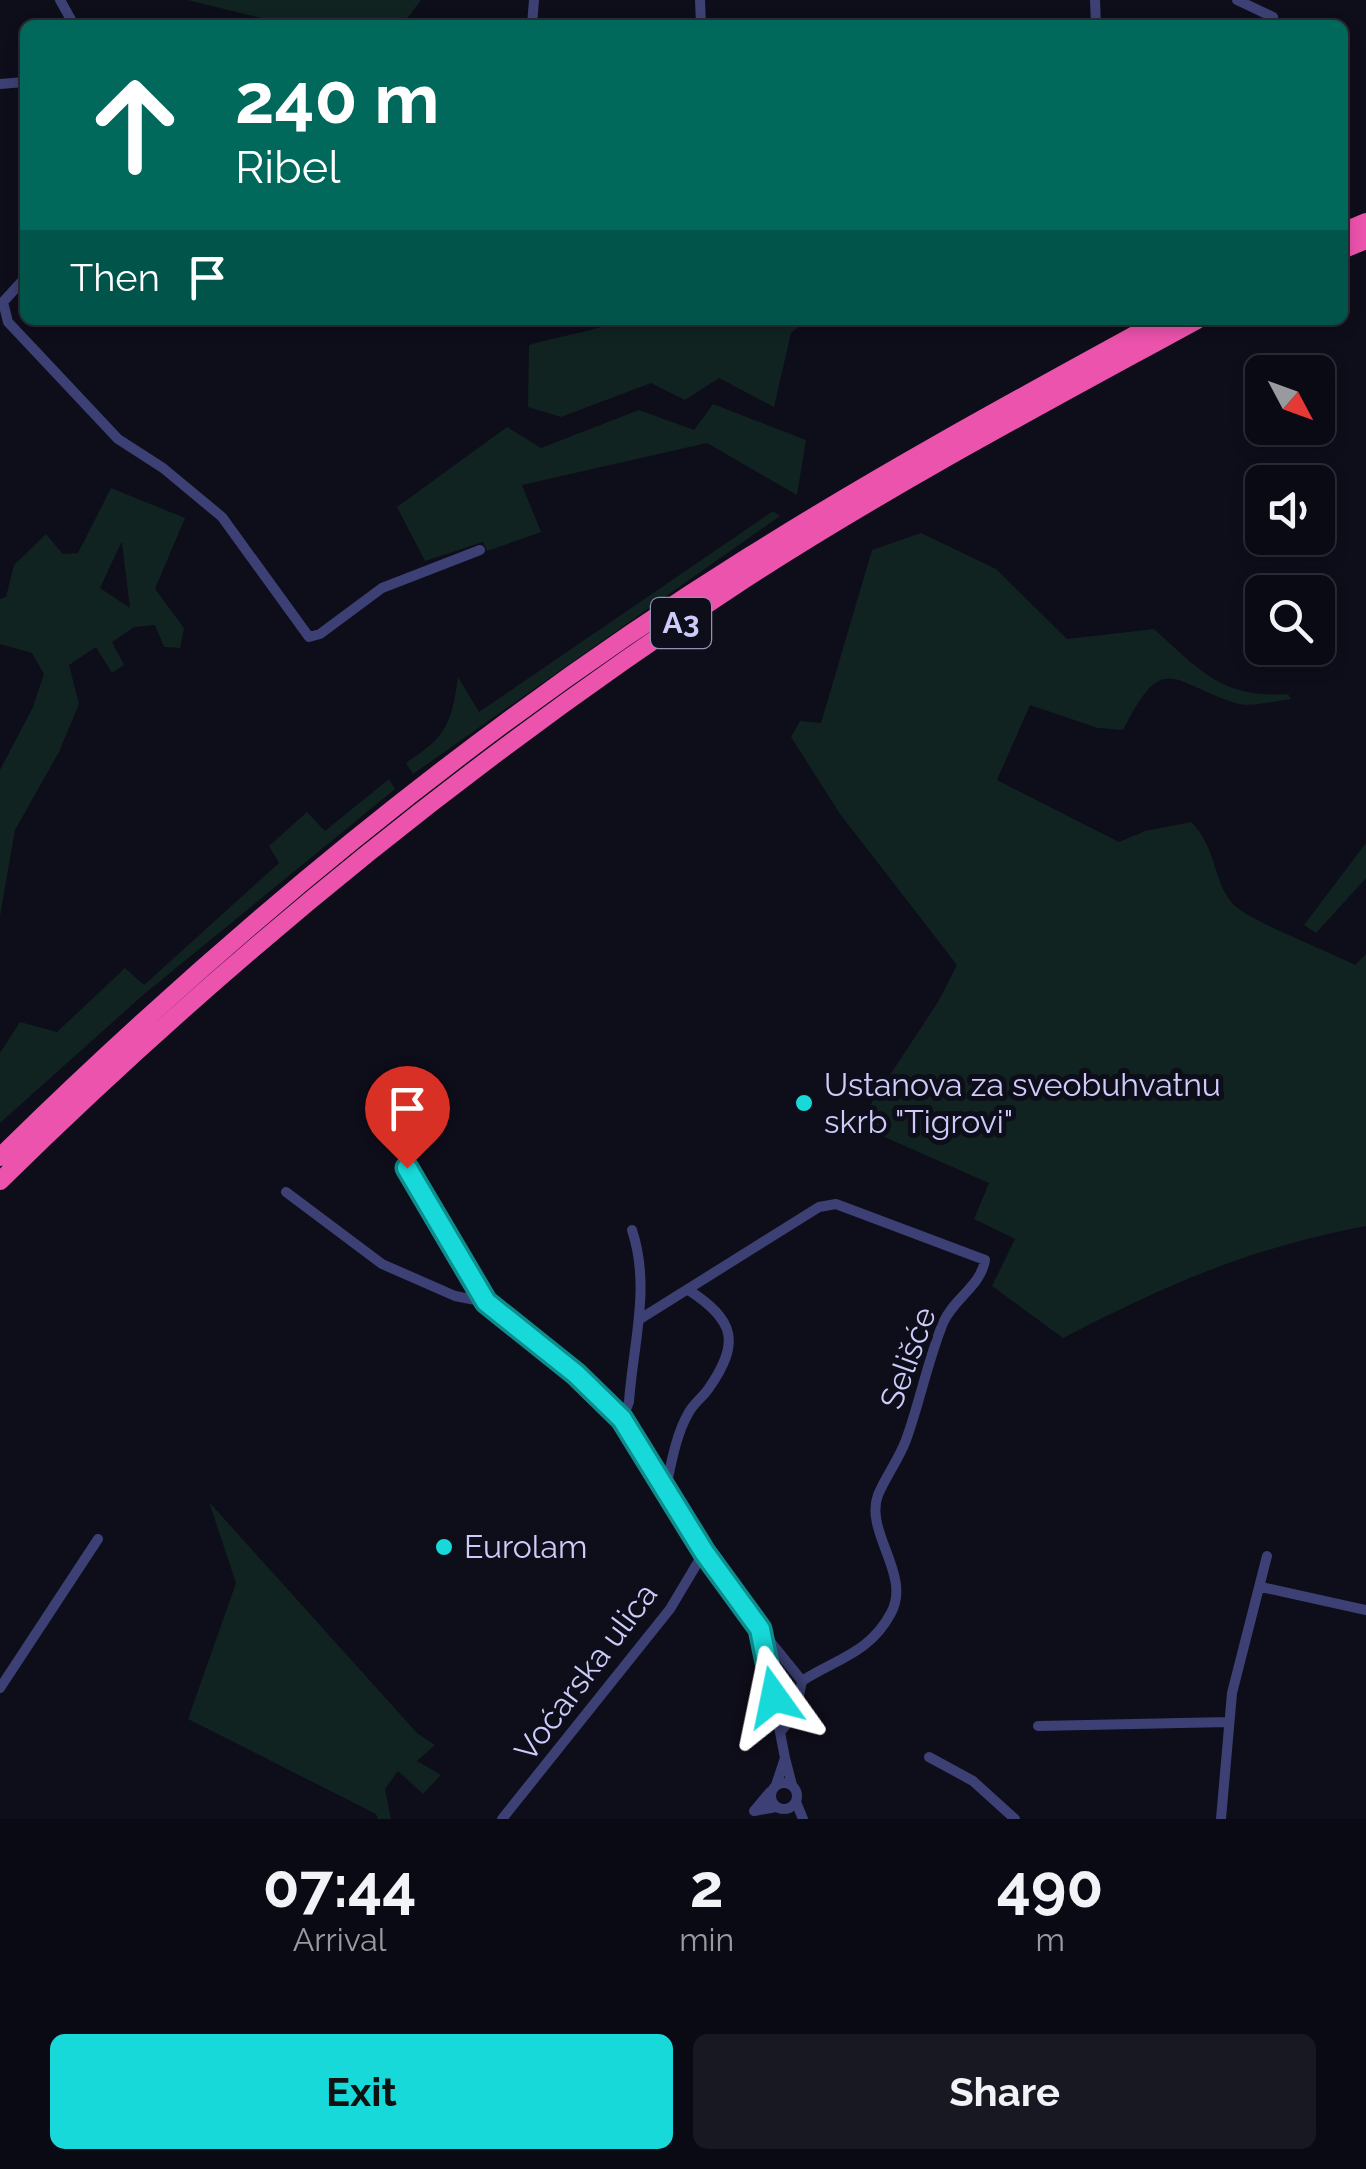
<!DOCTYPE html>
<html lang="en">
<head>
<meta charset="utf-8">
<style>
	body { margin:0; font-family:Raleway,sans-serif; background:#181822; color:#f1f3f6; height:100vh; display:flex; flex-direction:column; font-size:38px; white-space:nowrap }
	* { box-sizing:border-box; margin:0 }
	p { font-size:32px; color:#999aa0 }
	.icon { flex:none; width:55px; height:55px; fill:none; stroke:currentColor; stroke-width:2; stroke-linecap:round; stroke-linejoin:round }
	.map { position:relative; height:1819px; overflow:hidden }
	.sheet { display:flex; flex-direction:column; background:#0a0a14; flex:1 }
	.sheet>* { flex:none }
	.guide { position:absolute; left:20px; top:20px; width:1328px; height:305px; border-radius:15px; box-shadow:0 5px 15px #0003,0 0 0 2px #2a2b34; background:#00695c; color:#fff; overflow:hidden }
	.needle { width:65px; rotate:131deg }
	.buttons { position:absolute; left:1245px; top:355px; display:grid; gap:20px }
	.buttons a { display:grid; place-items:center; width:90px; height:90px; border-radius:15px; background:#0a0a14; box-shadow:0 5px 15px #0003,0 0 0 2px #2a2b34; font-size:50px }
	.pin { position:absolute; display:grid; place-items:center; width:85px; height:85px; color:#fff; margin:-102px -42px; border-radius:50% 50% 50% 0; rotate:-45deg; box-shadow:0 0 10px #0007 }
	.pin .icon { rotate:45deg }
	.me { position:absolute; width:110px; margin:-55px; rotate:348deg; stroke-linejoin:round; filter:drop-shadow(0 0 8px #0008) }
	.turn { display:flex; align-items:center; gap:35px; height:210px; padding:0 50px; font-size:45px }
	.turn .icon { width:130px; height:130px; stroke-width:2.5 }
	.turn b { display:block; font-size:70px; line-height:85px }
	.then { display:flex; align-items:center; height:95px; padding:0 50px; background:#0003; gap:20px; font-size:38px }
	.eta { display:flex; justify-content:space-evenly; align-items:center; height:170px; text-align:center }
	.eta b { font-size:60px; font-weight:700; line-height:70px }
	.action { display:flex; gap:20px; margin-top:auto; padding:20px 50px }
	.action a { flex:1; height:115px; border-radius:15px; background:#17d9d9; color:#111; font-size:40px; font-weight:700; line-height:115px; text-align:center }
	.action a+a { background:#181822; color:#f1f3f6 }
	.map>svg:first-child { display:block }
	.green { fill:#102321; fill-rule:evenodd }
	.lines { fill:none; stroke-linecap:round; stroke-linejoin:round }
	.minor { stroke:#3c4074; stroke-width:10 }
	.motorway { stroke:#ec53ac; stroke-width:18 }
	.route-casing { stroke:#0f8d8d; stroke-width:25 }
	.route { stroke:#17d9d9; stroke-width:18 }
	.poi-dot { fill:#17d9d9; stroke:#0e0d1a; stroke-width:4 }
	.labels { text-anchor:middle; stroke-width:10; stroke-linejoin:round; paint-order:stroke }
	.shield { fill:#0e0d1a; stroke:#9392b6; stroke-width:2.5 }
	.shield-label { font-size:30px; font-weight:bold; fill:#cccbf9 }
	.poi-label { font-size:32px; fill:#cccbf9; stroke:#0e0d1a; text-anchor:start }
	.street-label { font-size:32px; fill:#cccbf9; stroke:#0e0d1a }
</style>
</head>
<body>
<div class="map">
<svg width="1366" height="1819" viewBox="0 0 1366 1819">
	<rect width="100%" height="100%" fill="#0e0d1a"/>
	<path class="green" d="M188,0H421L402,25H290Z
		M620,320H807L791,333L774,407L719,378L685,400L651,383L561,417L528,407L529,345C547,339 612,327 620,320Z
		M713,404L806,440L797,495L707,443L522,485L541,532L487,551L483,542L425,561L397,507L507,427L541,448L639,410L694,430Z
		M111,488L185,518L155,589L184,628L180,648L164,647L155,625L134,627L112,642L124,665L112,673L96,647L69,665L79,704L59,752L15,830L0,916V770L33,707L44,674L32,653L0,644V599L6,597L14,565L46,534L63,554L78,553ZM121,543H122L130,608L100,588Z
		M773,511L780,516L413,774L406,763C447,736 451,725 458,677L479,712Z
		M921,533L996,569L1067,639L1154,629C1200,670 1222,699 1288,694L1291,699C1274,701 1250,708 1235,703C1170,682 1164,650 1123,730L1098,728L1030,705L997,780L1119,842L1145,831L1191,822C1217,847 1212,881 1234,905C1250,921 1330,952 1355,965L1366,954V1226C1247,1249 1170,1283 1063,1338L992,1286L1015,1239L974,1219L989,1183L857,1125L938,1002L957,965L840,814L791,737L800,721L821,723L872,550Z
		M389,779L395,789L143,995L0,1123V1053L20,1022L57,1032L125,968L144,985L279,863L269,846L307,812L325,831Z
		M1366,843V878L1316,933L1304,925Z
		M209,1502L417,1733L435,1745L417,1761L441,1775L423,1794L398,1771L385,1789L391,1819H378L376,1814L188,1719L236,1583Z"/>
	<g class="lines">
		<path class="minor" d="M60,0L74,25
			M700,0L701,25
			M1095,0L1096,25
			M1237,0L1273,17
			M532,25L534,0
			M0,84L25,82
			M25,278L3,302L8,322L118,439L163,468L222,517L309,637L320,634L382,588L480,550
			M407,1168L486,1302
			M286,1192L382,1264L455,1296L486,1302L576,1374L622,1419
			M632,1230C651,1287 633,1344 629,1402L622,1419L704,1552L760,1629L785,1758
			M640,1319L819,1207L836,1204L985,1260C981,1286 953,1299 943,1323C928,1360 920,1401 906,1440C899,1459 886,1476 878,1495C864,1532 912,1575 891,1613C870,1653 836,1659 802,1681L795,1714L781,1731
			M666,1488C671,1464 676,1434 689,1412C694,1403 703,1397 709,1388C741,1342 734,1320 690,1291
			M1261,1587L1366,1610
			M760,1629L802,1681
			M0,1688L98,1539
			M1038,1726L1229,1722
			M929,1757L973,1781L1015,1819
			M771 1796a13 13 0 1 1 26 0a13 13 0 1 1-26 0Z
			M776,1785L785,1758L792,1785
			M770,1792L754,1811L776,1807
			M796,1802L803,1819
			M502,1819L670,1609L704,1552
			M1221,1819L1232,1693L1267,1556"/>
		<path class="motorway" d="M1342,232L1366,222
			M1342,250L1366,240
			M0,1157C227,934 478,726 748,557C883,472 1023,396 1162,320
			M0,1181C229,956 476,755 745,579C890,485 1045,403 1197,320"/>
	</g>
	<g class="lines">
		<g class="route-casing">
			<path id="route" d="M407,1168L486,1302L576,1374L622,1419L704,1552L760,1629L774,1697"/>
		</g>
		<use href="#route" class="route"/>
	</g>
	<g class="poi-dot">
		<circle cx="804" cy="1103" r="10"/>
		<circle cx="444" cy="1547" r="10"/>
	</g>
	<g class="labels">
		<rect class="shield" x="651" y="598" width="60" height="50" rx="8"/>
		<g class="shield-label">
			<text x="681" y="633">A3</text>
		</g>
		<g class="poi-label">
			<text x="824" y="1096">Ustanova za sveobuhvatnu<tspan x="824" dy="37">skrb "Tigrovi"</tspan></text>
			<text x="464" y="1558">Eurolam</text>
		</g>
		<g class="street-label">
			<text transform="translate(908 1358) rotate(-70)" y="11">Selišće</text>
			<text transform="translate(586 1672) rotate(-53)" y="11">Voćarska ulica</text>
		</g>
	</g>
</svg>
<div class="buttons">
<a><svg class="needle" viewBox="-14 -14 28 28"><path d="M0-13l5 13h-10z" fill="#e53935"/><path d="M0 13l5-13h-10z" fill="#999aa0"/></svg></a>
<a><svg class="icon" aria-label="sound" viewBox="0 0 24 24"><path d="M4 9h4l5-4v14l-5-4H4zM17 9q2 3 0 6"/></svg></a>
<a><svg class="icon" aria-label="search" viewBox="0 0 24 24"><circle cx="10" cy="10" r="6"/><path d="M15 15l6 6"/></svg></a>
</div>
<div class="pin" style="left:407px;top:1168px;background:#d93025"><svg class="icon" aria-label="arrive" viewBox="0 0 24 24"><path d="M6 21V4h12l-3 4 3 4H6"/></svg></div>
<svg class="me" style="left:774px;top:1697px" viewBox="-20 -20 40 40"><path d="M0-17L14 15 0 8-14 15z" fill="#17d9d9" stroke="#fff" stroke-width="4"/></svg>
<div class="guide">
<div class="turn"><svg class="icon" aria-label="ahead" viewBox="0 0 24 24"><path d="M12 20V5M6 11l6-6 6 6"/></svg><div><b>240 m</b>Ribel</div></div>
<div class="then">Then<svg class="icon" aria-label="arrive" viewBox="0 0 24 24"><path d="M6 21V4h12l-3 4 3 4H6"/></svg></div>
</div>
</div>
<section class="sheet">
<div class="eta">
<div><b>07:44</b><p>Arrival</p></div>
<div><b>2</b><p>min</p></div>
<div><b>490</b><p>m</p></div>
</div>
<div class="action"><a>Exit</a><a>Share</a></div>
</section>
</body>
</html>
